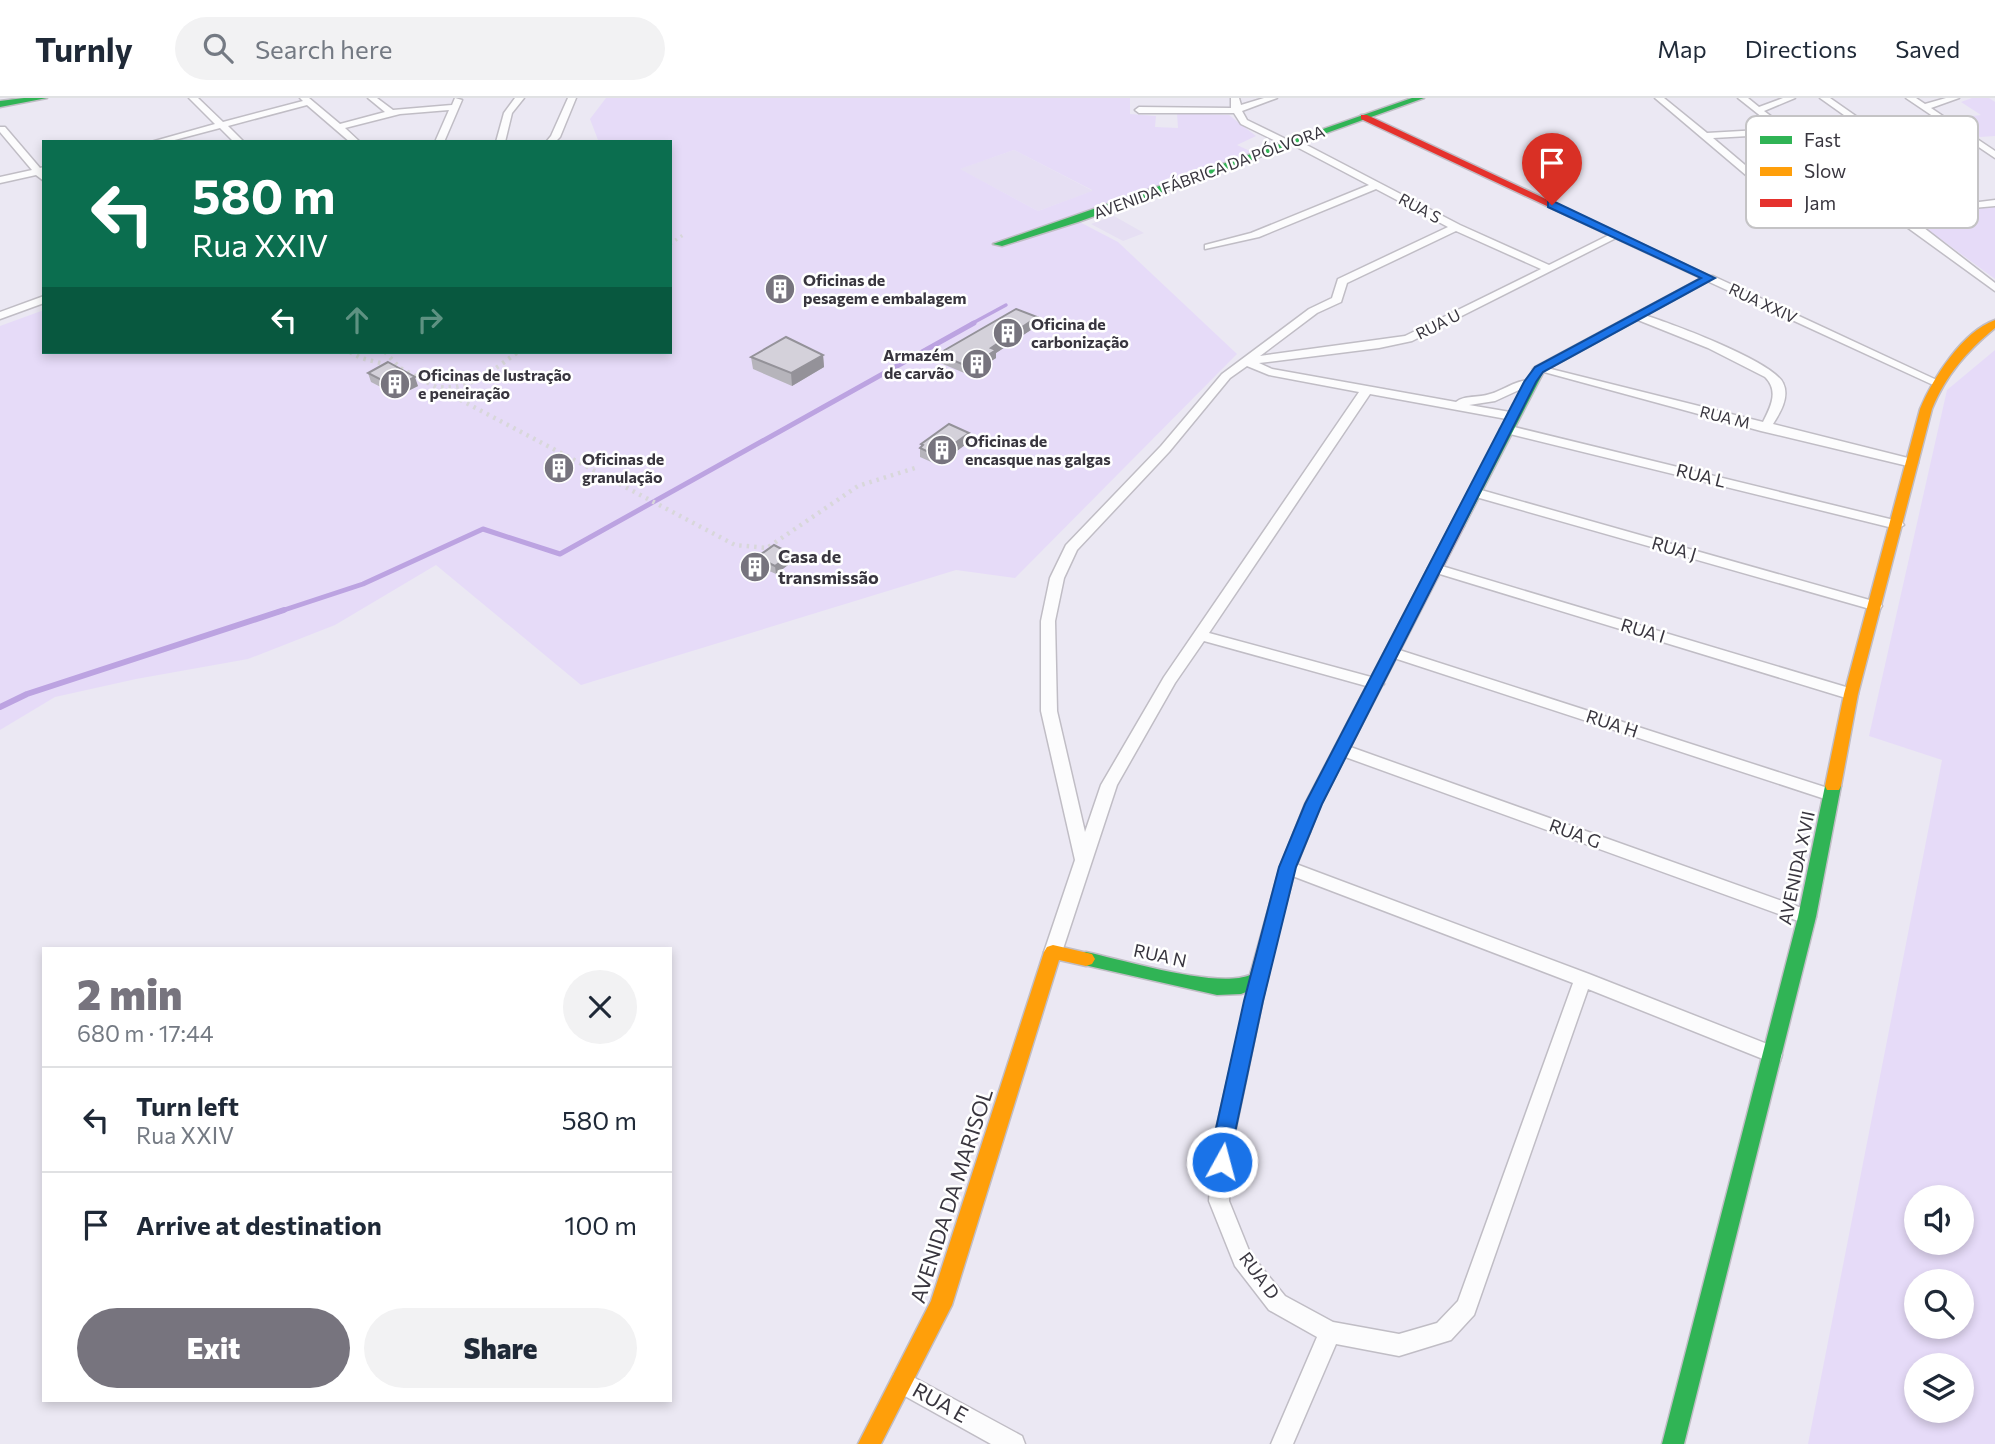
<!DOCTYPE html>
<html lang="en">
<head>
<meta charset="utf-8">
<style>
	body { margin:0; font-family:Commissioner,sans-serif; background:#f2f2f3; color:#1f2937; height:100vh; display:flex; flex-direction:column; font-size:26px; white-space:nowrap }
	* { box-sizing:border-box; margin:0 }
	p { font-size:23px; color:#747a83 }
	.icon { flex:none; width:38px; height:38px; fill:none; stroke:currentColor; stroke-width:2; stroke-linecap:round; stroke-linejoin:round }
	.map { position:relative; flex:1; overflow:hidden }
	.side { position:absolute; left:42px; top:849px; width:630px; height:455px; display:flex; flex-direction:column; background:#fff; border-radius:0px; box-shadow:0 4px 10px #0003 }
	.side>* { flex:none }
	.banner { position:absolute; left:42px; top:42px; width:630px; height:214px; border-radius:0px; box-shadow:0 4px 10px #0003; background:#0b6e4f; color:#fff; overflow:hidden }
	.fabs { position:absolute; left:1904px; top:1087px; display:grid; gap:14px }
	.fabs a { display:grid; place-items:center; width:70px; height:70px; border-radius:50%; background:#fff; box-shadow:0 4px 10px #0003; font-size:35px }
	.pin { position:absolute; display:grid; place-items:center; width:60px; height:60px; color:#fff; margin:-72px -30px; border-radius:50% 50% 50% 0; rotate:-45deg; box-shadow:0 0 7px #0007 }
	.pin .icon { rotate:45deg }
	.me { position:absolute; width:77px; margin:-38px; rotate:7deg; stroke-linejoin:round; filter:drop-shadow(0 0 5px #0008) }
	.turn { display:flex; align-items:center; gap:24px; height:147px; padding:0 35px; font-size:32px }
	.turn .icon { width:91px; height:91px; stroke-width:2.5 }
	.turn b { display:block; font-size:49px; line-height:60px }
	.lanes { display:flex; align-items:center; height:66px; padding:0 35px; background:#0003; justify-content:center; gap:35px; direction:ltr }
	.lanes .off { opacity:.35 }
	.round { display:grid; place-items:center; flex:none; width:74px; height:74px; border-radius:37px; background:#f2f2f3 }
	.headline { display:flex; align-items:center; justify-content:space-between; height:119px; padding:0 35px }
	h1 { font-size:42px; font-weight:800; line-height:52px; color:#77747e }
	.cta { display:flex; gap:14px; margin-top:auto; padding:14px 35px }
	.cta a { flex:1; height:80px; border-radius:42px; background:#77747e; color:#fff; font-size:28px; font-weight:800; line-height:80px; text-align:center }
	.cta a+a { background:#f2f2f3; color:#1f2937 }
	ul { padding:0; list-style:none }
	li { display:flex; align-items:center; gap:21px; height:105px; padding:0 35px; border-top:2px solid #e0e1e3 }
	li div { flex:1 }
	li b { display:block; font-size:26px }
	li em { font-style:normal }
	header { display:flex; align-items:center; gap:42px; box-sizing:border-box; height:98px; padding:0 35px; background:#fff; border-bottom:2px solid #e0e1e3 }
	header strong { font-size:33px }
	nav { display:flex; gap:38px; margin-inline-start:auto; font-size:24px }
	.search { width:490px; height:63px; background:#f2f2f3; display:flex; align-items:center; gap:18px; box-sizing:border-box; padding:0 24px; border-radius:38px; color:#747a83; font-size:26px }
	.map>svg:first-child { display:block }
	.built { fill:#e6dff3 }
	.green { fill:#e6dbf8; fill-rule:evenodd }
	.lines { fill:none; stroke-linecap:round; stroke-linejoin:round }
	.stream-far2 { stroke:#bca3e1; stroke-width:3.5 }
	.stream-far1 { stroke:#bca3e1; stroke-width:5 }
	.stream { stroke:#bca3e1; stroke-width:6 }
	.street-casing { stroke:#c0bdc5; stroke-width:3 }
	.fast-casing { stroke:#c0bdc5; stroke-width:3 }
	.slow-casing { stroke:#c0bdc5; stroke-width:3 }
	.jam-casing { stroke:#c0bdc5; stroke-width:3 }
	.street { fill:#fcfcfd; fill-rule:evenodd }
	.fast { fill:#30b455; fill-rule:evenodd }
	.slow { fill:#ff9f0a; fill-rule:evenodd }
	.jam { fill:#e5322d; fill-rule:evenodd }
	.rail-far1 { stroke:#d8d7da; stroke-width:3.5; stroke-dasharray:2 4.5; stroke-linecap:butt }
	.rail { stroke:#d8d7da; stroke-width:4.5; stroke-dasharray:2.5 5; stroke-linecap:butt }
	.wall { fill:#b6b4bb }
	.shaded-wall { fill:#949299 }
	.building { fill:#d4d1da; stroke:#949299; stroke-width:2 }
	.route { fill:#1a73e8; stroke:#114b97; stroke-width:2 }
	.labels { text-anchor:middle; stroke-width:5; stroke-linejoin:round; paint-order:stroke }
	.far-street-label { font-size:16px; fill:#39363f; stroke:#fff }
	.far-poi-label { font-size:16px; font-weight:bold; fill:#39363f; stroke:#fff; text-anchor:start }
	.street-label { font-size:18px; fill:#39363f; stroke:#fff }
	.poi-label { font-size:18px; font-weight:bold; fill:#39363f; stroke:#fff; text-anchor:start }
	.near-street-label { font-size:21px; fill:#39363f; stroke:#fff }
	.key { fill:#fff; stroke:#c4c3c5; stroke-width:2 }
	.key-label { font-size:19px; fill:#39363f }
</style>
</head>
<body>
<header>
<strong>Turnly</strong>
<div class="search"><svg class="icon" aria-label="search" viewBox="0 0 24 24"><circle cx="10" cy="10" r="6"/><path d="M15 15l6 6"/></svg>Search here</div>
<nav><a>Map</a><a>Directions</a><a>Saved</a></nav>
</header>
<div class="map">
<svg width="1995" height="1346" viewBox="0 0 1995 1346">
	<rect width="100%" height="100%" fill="#ebe8f3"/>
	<path class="built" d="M1014,52L1093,93L1038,113L959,71Z
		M1114,118L1144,135L1123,143L1091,126Z"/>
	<path class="green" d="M606,0H1130V16L1156,18L1155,29L1178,30L1177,15L1229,17L1256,38L1237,47L1252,54L1070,119L1118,144L1237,256L1015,480L956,472L581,587L436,467L335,527L248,561L136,581L55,599L0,632V228L44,212V254H670V44H593L598,42L590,21ZM1014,52L1092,92V93L1038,113L960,71Z
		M1972,0H1989L1995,4V38L1980,39L1954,20L1981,17L1961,4Z
		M1995,109V181L1908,117Z
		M1995,252V1346H1808L1942,662L1869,638L1947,292ZM1916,1099H1962V1144H1916ZM1962,1183V1228H1916V1183ZM1962,1267V1312H1916V1267Z"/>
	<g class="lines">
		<path class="stream-far2" d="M971,226L1006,207"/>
		<path class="stream-far1" d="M278,514L363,486L483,431L560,456L974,225"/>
		<path class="stream" d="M0,609L27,596L284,512"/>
		<g class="street-casing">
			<path id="street" d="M189,0H198L223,24L303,3L300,0H309L340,26L385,14L368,0H377L393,12L452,7L455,0L462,2L444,44H435L449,12L400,16L345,30L360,44H350L307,7L228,28L244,44H234L220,30L167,44H151L215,26Z
				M515,0H524L512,15L505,44H496L504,15Z
				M568,0H576L560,39L555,44H546L551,38Z
				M1231,0H1239L1241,7L1264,0H1277L1242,13L1247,22L1290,43L1297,42L1460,127L1549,167L1613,135L1622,137L1412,243L1379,250L1259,265L1272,271L1456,304C1464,297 1479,300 1490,296C1504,292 1519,280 1534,282L1536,284L1495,303L1469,307L1516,315V321L1512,322L1370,296L1209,535L1382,582L1384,586L1377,591L1204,543L1175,585L1117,687L1062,854L1059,859L1053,861L1047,859L1044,854L1075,762L1041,613V523L1050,480L1066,447L1161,348L1222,276L1309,211L1332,200L1338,181L1448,129L1376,91L1259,139L1205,151V147L1251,135L1369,87L1293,47L1286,48L1241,26L1234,15H1139L1135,12L1139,9L1231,10ZM1456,133L1541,171L1405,238L1260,258L1317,215L1341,204L1347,185ZM1247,268L1269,277L1359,294L1164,579L1101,687L1085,734L1057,613L1055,523L1064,480L1077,452L1169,354L1230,280Z
				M1655,0H1664L1707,35L1777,31L1738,0H1748L1759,9L1783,0H1795L1764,13L1880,100L1901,111L1968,105L1820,0H1830L1979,104L1995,102V108L1906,116L1995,185V193L1904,127L1896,116L1874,104L1784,36L1713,40L1809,121L1800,123Z
				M1906,0H1916L1925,6L1946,0H1959L1931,10L1995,53V60Z
				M0,29H5L40,70L44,69V83L36,77L0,85V79L32,72L0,34Z
				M1705,178H1713L1941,284L1935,287L1931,286L1705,182Z
				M44,198V205L0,221V214Z
				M1637,215C1664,222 1773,263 1783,285C1790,299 1780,315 1773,326L1916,362L1918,365L1912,369L1761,333L1533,271L1539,268L1763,324C1771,308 1779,293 1765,279L1708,250L1633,220V216Z
				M1506,327L1902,424L1904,427L1897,431L1502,334L1500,331Z
				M1474,390L1880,505L1882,508L1880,511H1870L1469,397L1468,394Z
				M1435,466L1856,592L1858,596L1851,601L1846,600L1430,473L1428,470Z
				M1393,550L1837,693L1839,697L1837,701H1825L1388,558L1386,555L1388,552Z
				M1342,646L1813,814L1816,819L1813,824L1807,826L1801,824L1337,656L1334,652L1337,648Z
				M1288,763L1589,876L1780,951L1782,957L1780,963L1773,965L1588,891L1474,1217L1451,1242L1399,1258L1336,1246L1293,1346H1271L1317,1239L1269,1212L1235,1168L1209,1103L1213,1044L1252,877L1258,875L1264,877L1267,882L1233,1044L1229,1103L1250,1155L1285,1198L1333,1224L1399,1236L1437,1225L1458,1203L1573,885L1282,774L1280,769L1282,764Z
				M902,1273L1022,1338L1025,1346H991L894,1292L891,1284L894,1276Z"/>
		</g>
		<g class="fast-casing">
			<path id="fast" d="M24,0H47L0,9V3Z
				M1412,0H1424L1078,124L1002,148L993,146Z
				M1705,178L1714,180L1544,273L1464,428L1457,432L1452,431L1450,428L1535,269Z
				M1833,682L1841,688L1816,819L1684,1346H1662L1798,819L1825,688Z
				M1302,728L1308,730L1310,734L1296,769L1264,887L1241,896L1217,897L1080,866L1077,861L1080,856L1086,854C1124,862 1217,891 1250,877L1280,769L1294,734L1296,730Z"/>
		</g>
		<g class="slow-casing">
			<path id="slow" d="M1995,222V230C1967,253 1946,277 1932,311L1858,596L1841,688L1839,692H1827L1825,688L1844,596L1920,311C1933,280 1962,234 1995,222Z
				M1053,847L1092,856L1095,861L1092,866L1086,868L1059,862L952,1207L881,1346H858L931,1203L1044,854L1047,849Z"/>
		</g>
		<g class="jam-casing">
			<path id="jam" d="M1361,17H1367L1714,180L1705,182L1361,21Z
				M1457,424L1464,428L1321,706L1310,734L1308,738H1296L1294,734L1305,706L1450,428Z"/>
		</g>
		<use href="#street" class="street"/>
		<use href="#fast" class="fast"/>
		<use href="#slow" class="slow"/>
		<use href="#jam" class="jam"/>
		<path class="rail-far1" d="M670,146L683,137"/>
		<path class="rail" d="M350,254L361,260L400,270
			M385,254L400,270L735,447L767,450L858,388L915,370
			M441,289C472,292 494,271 518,254"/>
	</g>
	<path class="wall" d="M1037,219V228L996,255V260L969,277L938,264V256Z
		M823,257L824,269L792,288L753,271L751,259Z
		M368,275L418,288L398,298L371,284Z
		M969,344L938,367L920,359V350L921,349V346Z
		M757,459L792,464L776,476L758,468Z"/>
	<path class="shaded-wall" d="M1037,219V228L996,255V260L969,277V269L991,250Z
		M823,257L824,269L792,288L791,275Z
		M415,279L418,288L398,298L395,289Z
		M969,335V344L938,367L937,358Z
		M791,456L792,464L776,476L775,468Z"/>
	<path class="building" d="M1016,211L1037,219L991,250L996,252L969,269L938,256Z
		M786,239L823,257L791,275L751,259Z
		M388,264L415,279L395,289L368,275Z
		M949,326L969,335L937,358L920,350L923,347L921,346Z
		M774,447L791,456L775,468L757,459Z"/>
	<path class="route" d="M1548,104H1555L1715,180L1543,274L1536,284L1322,706L1296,769L1263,903L1233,1044L1229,1070L1222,1073L1215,1070L1212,1064L1213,1044L1244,903L1279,769L1305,706L1524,284L1535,269L1701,180L1548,109Z"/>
	<defs>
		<g id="building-disc" transform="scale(1.575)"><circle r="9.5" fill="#77747e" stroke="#fff"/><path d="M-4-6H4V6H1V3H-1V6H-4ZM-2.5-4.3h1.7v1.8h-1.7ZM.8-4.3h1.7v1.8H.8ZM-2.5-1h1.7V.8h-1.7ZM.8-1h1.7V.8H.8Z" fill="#fff"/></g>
	</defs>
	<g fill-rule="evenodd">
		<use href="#building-disc" x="780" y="191"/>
		<use href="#building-disc" x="1008" y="235"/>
		<use href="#building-disc" x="977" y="266"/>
		<use href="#building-disc" x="395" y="286"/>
		<use href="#building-disc" x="942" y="352"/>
		<use href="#building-disc" x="559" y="370"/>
		<use href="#building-disc" x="755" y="469"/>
	</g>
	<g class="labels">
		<g class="far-street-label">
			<text transform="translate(1209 74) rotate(-20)" y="6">AVENIDA FÁBRICA DA PÓLVORA</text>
			<text transform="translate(1420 110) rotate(28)" y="6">RUA S</text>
			<text transform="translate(1763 205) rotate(25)" y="6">RUA XXIV</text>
			<text transform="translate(1438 226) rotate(-27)" y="6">RUA U</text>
			<text transform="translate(1725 319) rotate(14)" y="6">RUA M</text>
		</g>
		<g class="far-poi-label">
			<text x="803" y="188">Oficinas de<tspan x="803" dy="18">pesagem e embalagem</tspan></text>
			<text x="1031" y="232">Oficina de<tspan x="1031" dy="18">carbonização</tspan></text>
			<text x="954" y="263" text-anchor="end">Armazém<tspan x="954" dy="18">de carvão</tspan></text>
			<text x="418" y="283">Oficinas de lustração<tspan x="418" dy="18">e peneiração</tspan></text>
			<text x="965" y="349">Oficinas de<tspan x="965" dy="18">encasque nas galgas</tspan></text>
			<text x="582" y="367">Oficinas de<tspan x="582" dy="18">granulação</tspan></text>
		</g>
		<g class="street-label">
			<text transform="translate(1701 378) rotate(14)" y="6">RUA L</text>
			<text transform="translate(1674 451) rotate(16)" y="6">RUA J</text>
			<text transform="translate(1643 533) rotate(17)" y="6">RUA I</text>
			<text transform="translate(1612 626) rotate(18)" y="6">RUA H</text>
			<text transform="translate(1575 736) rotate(20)" y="6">RUA G</text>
			<text transform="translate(1797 770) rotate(-78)" y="6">AVENIDA XVII</text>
			<text transform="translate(1160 858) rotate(12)" y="6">RUA N</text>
			<text transform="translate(1259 1178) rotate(53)" y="6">RUA D</text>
		</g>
		<g class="poi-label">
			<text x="778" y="465">Casa de<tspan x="778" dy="21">transmissão</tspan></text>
		</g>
		<g class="near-street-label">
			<text transform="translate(952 1098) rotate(-72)" y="7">AVENIDA DA MARISOL</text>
			<text transform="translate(940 1305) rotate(29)" y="7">RUA E</text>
		</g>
	</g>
	<rect x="1746" y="18" width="232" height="112" rx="10" class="key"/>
	<rect x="1760" y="38" width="32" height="8" fill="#30b455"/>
	<rect x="1760" y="69" width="32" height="9" fill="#ff9f0a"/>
	<rect x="1760" y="101" width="32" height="8" fill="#e5322d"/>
	<g class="key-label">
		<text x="1804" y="49">Fast</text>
		<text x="1804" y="80">Slow</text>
		<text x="1804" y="112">Jam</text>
	</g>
</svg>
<div class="fabs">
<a><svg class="icon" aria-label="sound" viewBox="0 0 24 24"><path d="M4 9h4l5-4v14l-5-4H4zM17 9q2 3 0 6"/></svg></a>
<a><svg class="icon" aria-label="search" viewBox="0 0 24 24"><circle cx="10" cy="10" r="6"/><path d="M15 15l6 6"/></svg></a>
<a><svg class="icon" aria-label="layers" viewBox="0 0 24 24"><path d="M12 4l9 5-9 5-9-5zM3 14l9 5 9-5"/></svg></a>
</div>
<div class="pin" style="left:1552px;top:107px;background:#d93025"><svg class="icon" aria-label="arrive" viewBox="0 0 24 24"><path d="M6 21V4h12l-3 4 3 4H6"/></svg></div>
<svg class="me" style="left:1222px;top:1064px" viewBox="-20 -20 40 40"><circle r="17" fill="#1a73e8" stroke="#fff" stroke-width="3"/><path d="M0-11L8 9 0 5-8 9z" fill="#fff"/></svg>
<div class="banner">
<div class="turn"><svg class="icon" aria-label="left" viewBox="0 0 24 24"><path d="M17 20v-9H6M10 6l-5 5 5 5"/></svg><div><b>580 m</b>Rua XXIV</div></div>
<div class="lanes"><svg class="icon" aria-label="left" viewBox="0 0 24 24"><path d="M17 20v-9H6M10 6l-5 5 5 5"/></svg><svg class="icon off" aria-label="ahead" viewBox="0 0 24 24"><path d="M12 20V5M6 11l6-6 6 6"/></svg><svg class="icon off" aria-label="right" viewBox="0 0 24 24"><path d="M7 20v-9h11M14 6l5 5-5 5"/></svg></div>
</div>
<section class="side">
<div class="headline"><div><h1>2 min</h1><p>680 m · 17:44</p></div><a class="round"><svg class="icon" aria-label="close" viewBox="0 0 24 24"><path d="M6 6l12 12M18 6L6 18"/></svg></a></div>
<ul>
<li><svg class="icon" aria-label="left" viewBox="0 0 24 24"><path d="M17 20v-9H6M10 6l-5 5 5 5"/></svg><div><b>Turn left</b><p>Rua XXIV</p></div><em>580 m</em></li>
<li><svg class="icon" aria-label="arrive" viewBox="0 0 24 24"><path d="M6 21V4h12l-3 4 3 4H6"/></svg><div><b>Arrive at destination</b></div><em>100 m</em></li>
</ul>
<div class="cta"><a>Exit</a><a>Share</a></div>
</section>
</div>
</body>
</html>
